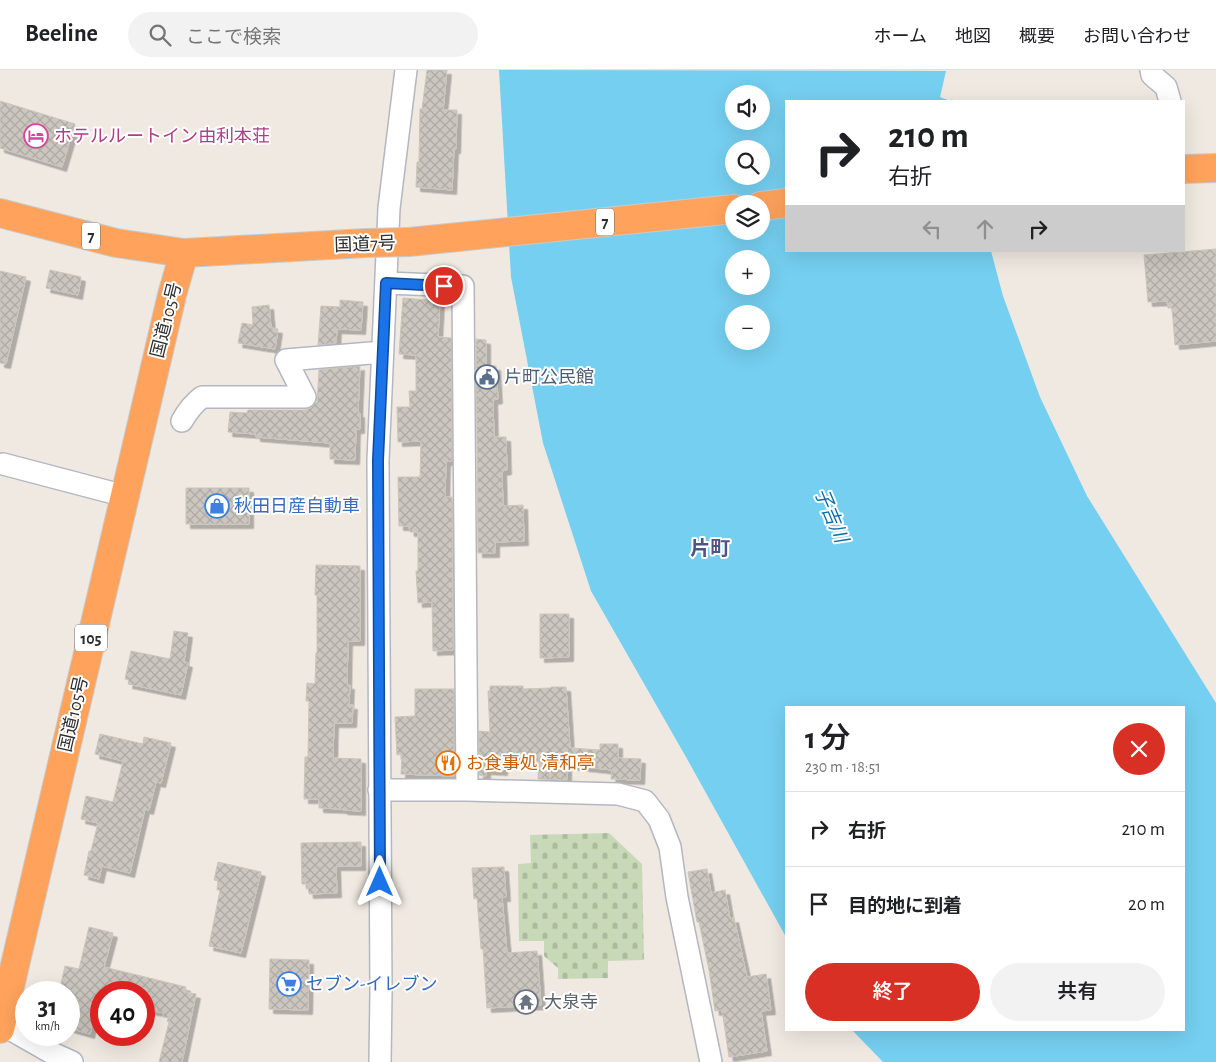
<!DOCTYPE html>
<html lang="ja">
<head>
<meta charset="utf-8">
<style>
	body { margin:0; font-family:"Alegreya Sans","Noto Sans JP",sans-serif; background:#f2f2f2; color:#202124; height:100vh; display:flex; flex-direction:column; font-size:19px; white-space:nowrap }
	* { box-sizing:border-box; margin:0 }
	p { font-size:16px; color:#757577 }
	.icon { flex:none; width:28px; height:28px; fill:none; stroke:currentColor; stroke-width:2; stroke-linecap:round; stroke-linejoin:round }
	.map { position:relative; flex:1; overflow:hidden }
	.side { position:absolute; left:785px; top:636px; width:400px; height:325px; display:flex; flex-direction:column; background:#fff; border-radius:0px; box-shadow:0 5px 20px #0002 }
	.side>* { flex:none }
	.guide { position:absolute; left:785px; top:30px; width:400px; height:152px; border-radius:0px; box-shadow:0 5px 20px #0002; background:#fff; color:#202124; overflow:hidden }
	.fabs { position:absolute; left:725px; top:15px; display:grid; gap:10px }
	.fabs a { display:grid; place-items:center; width:45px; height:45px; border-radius:50%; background:#fff; box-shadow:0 5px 20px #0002; font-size:25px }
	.speed { position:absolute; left:15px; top:911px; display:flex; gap:10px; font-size:25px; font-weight:700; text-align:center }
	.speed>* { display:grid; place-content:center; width:65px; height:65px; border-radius:50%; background:#fff; box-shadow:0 5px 20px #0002; line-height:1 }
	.speed small { font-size:12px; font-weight:400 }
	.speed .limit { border:8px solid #d22; background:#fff; color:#111 }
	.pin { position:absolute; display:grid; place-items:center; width:42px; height:42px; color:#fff; margin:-21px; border:2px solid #fff; border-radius:50%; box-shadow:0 1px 5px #0007 }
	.me { position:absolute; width:55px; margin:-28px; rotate:0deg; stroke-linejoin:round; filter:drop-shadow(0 0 4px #0008) }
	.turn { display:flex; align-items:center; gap:18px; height:105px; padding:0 20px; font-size:22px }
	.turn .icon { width:65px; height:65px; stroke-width:2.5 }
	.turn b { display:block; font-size:35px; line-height:42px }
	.lanes { display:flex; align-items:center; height:48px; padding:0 20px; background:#0003; justify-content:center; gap:25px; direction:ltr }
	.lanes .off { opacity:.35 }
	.round { display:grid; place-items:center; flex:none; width:52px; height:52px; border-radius:26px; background:#f2f2f2 }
	.headline { display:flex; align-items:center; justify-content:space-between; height:85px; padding:0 20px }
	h1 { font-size:30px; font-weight:600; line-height:38px }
	.cta { display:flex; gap:10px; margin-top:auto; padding:10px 20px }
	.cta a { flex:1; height:58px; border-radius:30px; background:#d93025; color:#fff; font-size:20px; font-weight:600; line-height:58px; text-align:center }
	.cta a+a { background:#f2f2f2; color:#202124 }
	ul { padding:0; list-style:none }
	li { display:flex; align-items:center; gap:15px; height:75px; padding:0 20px; border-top:1px solid #e0e0e0 }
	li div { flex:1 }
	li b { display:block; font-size:19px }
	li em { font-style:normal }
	header { display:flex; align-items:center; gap:30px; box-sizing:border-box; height:70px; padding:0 25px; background:#fff; border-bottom:1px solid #e0e0e0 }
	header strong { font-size:24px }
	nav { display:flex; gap:28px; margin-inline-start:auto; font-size:18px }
	.search { width:350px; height:45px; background:#f2f2f2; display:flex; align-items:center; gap:12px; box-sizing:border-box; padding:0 18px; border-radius:28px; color:#757577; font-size:19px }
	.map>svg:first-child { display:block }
	.cemetery { fill:url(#cemetery-stones) }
	.water { fill:#75cff0; fill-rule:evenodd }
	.building { fill:url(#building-cross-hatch); stroke:#cbc5ba; filter:url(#shadow) }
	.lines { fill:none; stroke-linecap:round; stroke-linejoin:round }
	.minor-casing { stroke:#b4b7c1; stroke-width:24 }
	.highway-casing { stroke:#c9c9c9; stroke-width:30 }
	.minor { stroke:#fff; stroke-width:21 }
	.highway { stroke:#ffa35c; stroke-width:28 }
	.highway-bridge-casing { stroke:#c9c9c9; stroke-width:30; stroke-linecap:butt }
	.highway-bridge { stroke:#ffa35c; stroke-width:28 }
	.route-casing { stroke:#114b97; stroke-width:12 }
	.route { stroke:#1a73e8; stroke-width:9 }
	.labels { text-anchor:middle; stroke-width:4; stroke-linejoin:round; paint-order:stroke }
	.shield { fill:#fff; stroke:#6d6d6d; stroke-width:1 }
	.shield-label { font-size:16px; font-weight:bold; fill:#2e2e2e }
	.hotel-label { font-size:18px; fill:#b23c85; stroke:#fff; text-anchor:start }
	.street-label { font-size:18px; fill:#2e2e2e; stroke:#fff }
	.service-label { font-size:18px; fill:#4e5e75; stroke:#fff; text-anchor:start }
	.shop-label { font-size:18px; fill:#366cbe; stroke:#fff; text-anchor:start }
	.food-label { font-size:18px; fill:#c56008; stroke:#fff; text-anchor:start }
	.worship-label { font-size:18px; fill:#5b616d; stroke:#fff; text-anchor:start }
	.water-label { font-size:19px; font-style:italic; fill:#0d6fa3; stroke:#fff }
	.quarter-label { font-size:20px; font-weight:bold; fill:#4d5680; stroke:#fff }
</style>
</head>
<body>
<header>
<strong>Beeline</strong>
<div class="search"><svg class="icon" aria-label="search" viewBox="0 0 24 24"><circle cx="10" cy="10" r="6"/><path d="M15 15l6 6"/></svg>ここで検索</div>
<nav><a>ホーム</a><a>地図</a><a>概要</a><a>お問い合わせ</a></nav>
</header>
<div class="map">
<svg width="1216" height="992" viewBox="0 0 1216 992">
	<defs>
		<pattern id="cemetery-stones" width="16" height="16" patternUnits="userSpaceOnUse" patternTransform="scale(1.25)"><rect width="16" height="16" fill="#c8d9b8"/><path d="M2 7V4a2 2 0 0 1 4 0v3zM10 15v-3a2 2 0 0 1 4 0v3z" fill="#acbb9e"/></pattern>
		<pattern id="building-cross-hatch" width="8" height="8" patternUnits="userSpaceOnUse" patternTransform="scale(1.25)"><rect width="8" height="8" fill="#cbc7bf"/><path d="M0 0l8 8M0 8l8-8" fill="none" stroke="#afaba4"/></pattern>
		<filter id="shadow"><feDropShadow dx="4.5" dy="4.5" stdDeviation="0" flood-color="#0004"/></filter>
	</defs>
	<rect width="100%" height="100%" fill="#efe9e1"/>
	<path class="cemetery" d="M609,763L642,794L644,890L608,891V908L558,909V898L544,886V871H519L518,794L531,793L530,765Z"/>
	<path class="water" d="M499,0L946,1L940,27L950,31H786V181H991L1003,226L1040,327L1087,426L1216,633V992H883L852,960H1184V638H786V867L686,687L591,521L543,373L511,207ZM734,24H761V51H734ZM734,79H761V106H734ZM734,134H761V161H734ZM734,189H761V216H734ZM734,244H761V271H734Z"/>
	<path class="building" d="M427,0H447L443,40H457L456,79H454L452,120L416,117L417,92H419L420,39H422Z
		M0,31L75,54L62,97L0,78Z
		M1216,179V271L1175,275L1172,238H1168L1167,231L1148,232L1144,185Z
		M50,200L81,207L78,225L46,218Z
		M0,201L26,207L6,294L0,293Z
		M403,228L440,231L438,267L451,268L452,391H446L445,427H452L453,580L433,581L432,532L418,533L416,501H418V462H410L409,456H399L398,407H420L421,371L398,372L397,337H410L409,321H416V285L399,284Z
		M340,230L363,232L361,260L337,259L336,273L318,275L321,236L340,237Z
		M269,235L271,258L278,259L275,279L238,273L242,253L253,255L252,237Z
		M476,269L486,270V296H496L498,329L493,330L494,367H506L507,400L502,401L503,436L523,435L524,471L495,472V483H478Z
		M360,296L358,343H360V359H356L355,390L330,389V373L256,367V364L228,362L230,342L247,343L248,340H305L311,338L316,333H317L319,300Z
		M186,418H249V454H186Z
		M316,495L360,496V571H348L347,615H350L349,635H353L352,653H334L333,688L361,689V741L343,740V739L319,738V729H304L305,687H308L309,631H306L307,613L315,614L316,583H317V525H315Z
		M540,544H569V587L540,588Z
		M174,561L188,563L184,592L188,593L181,625L128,614L129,610L125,609L131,581L170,589Z
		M490,616H523V619L551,618V617H566L570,678L600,680V674H618V688L641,689L640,710L611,709L612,700L567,695V710L538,709L539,687L503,685V701L486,700V706L479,705V661L490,662L488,621H490Z
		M415,619H454V706L401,704L402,684L397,685L395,647L415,646Z
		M100,664L143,674L144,667L171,673L161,713L156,712L149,740L145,739L130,803L102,796L99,809L84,805L89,781H91L98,753L81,749L86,726L113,732L123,691L95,684Z
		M361,772V796H336L337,823L309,824L308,814H302L301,773Z
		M218,792L261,802L241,883L209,876L220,820H217L218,811L214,810Z
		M504,797L506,827H502L507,883L537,881L541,935L487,938L483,879H481L477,828L474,829L472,798Z
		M707,799L711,823L725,820L730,849L734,848L747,907L766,904L771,940L761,941L767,981L729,987L722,940L715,941L709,900L699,852H697L688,802Z
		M89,857L113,863L104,897L186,917L185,922L196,924L182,992H159L170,948L163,947L164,943L144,939V922H100L90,964L69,958V922H59L65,896L79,899Z
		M270,889L309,890L308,940L269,939Z"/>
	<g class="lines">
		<g class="minor-casing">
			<path id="minor" d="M1151,0L1152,5L1166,17L1170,31
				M386,213L463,216L467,720
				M182,351C187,342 193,334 202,327H305L286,290L383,282
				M3,394L125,426
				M379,720H467L618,724L645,731L659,749L670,777L677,827L711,992
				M1,954L50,982L72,992
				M380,992L381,922L378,390L389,138L406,0"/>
		</g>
		<g class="highway-casing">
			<path id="highway" d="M1184,99L1216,98
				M761,136L786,133
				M0,143L116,173L184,183L366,173
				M409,172L734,139
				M0,959L172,225L184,183"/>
		</g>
		<use href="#minor" class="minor"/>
		<use href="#highway" class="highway"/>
		<g class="highway-bridge-casing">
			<path id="highway-bridge" d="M366,173L409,172"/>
		</g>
		<use href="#highway-bridge" class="highway-bridge"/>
	</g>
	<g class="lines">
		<g class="route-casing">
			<path id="route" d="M380,812L378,390L386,213L444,216"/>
		</g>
		<use href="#route" class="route"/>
	</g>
	<defs>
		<g id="hotel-ring" transform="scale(1.25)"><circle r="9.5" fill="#fff" stroke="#d1479c" stroke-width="1.5"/><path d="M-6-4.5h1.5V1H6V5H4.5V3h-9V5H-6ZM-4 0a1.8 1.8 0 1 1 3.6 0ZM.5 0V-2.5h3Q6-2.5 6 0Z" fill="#d1479c"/></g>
		<g id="civic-ring" transform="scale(1.25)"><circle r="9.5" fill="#fff" stroke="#5c6f8a" stroke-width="1.5"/><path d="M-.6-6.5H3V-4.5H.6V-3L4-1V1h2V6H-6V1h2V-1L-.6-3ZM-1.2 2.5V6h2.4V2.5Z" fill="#5c6f8a"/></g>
		<g id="shop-ring" transform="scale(1.25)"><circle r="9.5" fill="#fff" stroke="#3f7fe0" stroke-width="1.5"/><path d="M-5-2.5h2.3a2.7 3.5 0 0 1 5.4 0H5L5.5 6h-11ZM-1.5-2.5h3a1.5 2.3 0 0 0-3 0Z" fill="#3f7fe0"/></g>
		<g id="restaurant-ring" transform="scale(1.25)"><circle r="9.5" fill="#fff" stroke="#e8710a" stroke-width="1.5"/><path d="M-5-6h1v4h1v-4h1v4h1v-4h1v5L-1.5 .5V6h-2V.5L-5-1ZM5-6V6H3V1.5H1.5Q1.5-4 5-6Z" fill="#e8710a"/></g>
		<g id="supermarket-ring" transform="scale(1.25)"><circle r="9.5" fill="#fff" stroke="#3f7fe0" stroke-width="1.5"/><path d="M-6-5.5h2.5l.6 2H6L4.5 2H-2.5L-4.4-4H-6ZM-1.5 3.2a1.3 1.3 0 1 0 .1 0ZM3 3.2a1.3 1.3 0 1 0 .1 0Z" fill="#3f7fe0"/></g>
		<g id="temple-ring" transform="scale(1.25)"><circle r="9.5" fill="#fff" stroke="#6b7280" stroke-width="1.5"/><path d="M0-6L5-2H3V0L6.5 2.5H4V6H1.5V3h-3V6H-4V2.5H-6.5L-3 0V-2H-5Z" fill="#6b7280"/></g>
	</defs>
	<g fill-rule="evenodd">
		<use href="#hotel-ring" x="36" y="66"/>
		<use href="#civic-ring" x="487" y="307"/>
		<use href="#shop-ring" x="217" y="436"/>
		<use href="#restaurant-ring" x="448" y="693"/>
		<use href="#supermarket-ring" x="289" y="914"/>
		<use href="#temple-ring" x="526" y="932"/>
	</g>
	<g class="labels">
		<g class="shield">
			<rect x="596" y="138.5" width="18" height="27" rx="4"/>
			<rect x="82" y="152.5" width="18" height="27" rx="4"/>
			<rect x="75" y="554.5" width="32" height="27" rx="4"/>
		</g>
		<g class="shield-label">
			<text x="605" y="158">7</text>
			<text x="91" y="172">7</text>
			<text x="91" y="574">105</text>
		</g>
		<g class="hotel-label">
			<text x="54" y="72">ホテルルートイン由利本荘</text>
		</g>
		<g class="street-label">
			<text transform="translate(365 174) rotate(-2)" y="6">国道7号</text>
			<text transform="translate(166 250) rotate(-76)" y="6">国道105号</text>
			<text transform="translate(73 644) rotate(-77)" y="6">国道105号</text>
		</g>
		<g class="service-label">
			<text x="504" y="313">片町公民館</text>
		</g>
		<g class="shop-label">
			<text x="234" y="442">秋田日産自動車</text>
			<text x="306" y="920">セブン-イレブン</text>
		</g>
		<g class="food-label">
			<text x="466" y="699">お食事処 清和亭</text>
		</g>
		<g class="worship-label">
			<text x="544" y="938">大泉寺</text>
		</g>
		<g class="water-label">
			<text transform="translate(832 445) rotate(67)" y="7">子吉川</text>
		</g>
		<g class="quarter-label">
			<text x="710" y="485">片町</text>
		</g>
	</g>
</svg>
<div class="fabs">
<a><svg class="icon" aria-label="sound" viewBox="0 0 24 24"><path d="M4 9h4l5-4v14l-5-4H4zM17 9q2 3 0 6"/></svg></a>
<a><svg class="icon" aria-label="search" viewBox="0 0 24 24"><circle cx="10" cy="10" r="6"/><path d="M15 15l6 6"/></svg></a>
<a><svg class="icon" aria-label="layers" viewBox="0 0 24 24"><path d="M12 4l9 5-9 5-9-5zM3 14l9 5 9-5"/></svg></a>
<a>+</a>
<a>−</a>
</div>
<div class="speed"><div>31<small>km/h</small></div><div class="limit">40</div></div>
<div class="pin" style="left:444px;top:216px;background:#d93025"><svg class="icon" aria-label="arrive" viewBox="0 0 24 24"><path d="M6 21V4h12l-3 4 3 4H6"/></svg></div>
<svg class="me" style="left:380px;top:812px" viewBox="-20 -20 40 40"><path d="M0-17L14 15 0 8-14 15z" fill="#1a73e8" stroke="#fff" stroke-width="4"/></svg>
<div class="guide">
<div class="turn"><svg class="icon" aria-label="right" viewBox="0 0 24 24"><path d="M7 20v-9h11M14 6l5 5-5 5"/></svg><div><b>210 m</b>右折</div></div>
<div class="lanes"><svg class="icon off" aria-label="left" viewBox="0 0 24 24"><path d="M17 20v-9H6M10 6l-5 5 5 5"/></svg><svg class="icon off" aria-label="ahead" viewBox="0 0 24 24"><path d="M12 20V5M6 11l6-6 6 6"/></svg><svg class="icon" aria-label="right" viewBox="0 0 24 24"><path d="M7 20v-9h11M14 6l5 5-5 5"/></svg></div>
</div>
<section class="side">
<div class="headline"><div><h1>1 分</h1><p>230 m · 18:51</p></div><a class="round" style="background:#d93025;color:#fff"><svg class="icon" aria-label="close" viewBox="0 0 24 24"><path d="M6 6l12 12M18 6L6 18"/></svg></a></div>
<ul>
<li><svg class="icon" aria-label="right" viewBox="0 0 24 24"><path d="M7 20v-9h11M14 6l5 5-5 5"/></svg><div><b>右折</b></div><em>210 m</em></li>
<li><svg class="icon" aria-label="arrive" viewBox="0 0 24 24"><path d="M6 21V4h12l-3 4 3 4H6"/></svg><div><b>目的地に到着</b></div><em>20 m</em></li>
</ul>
<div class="cta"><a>終了</a><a>共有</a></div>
</section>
</div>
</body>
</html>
